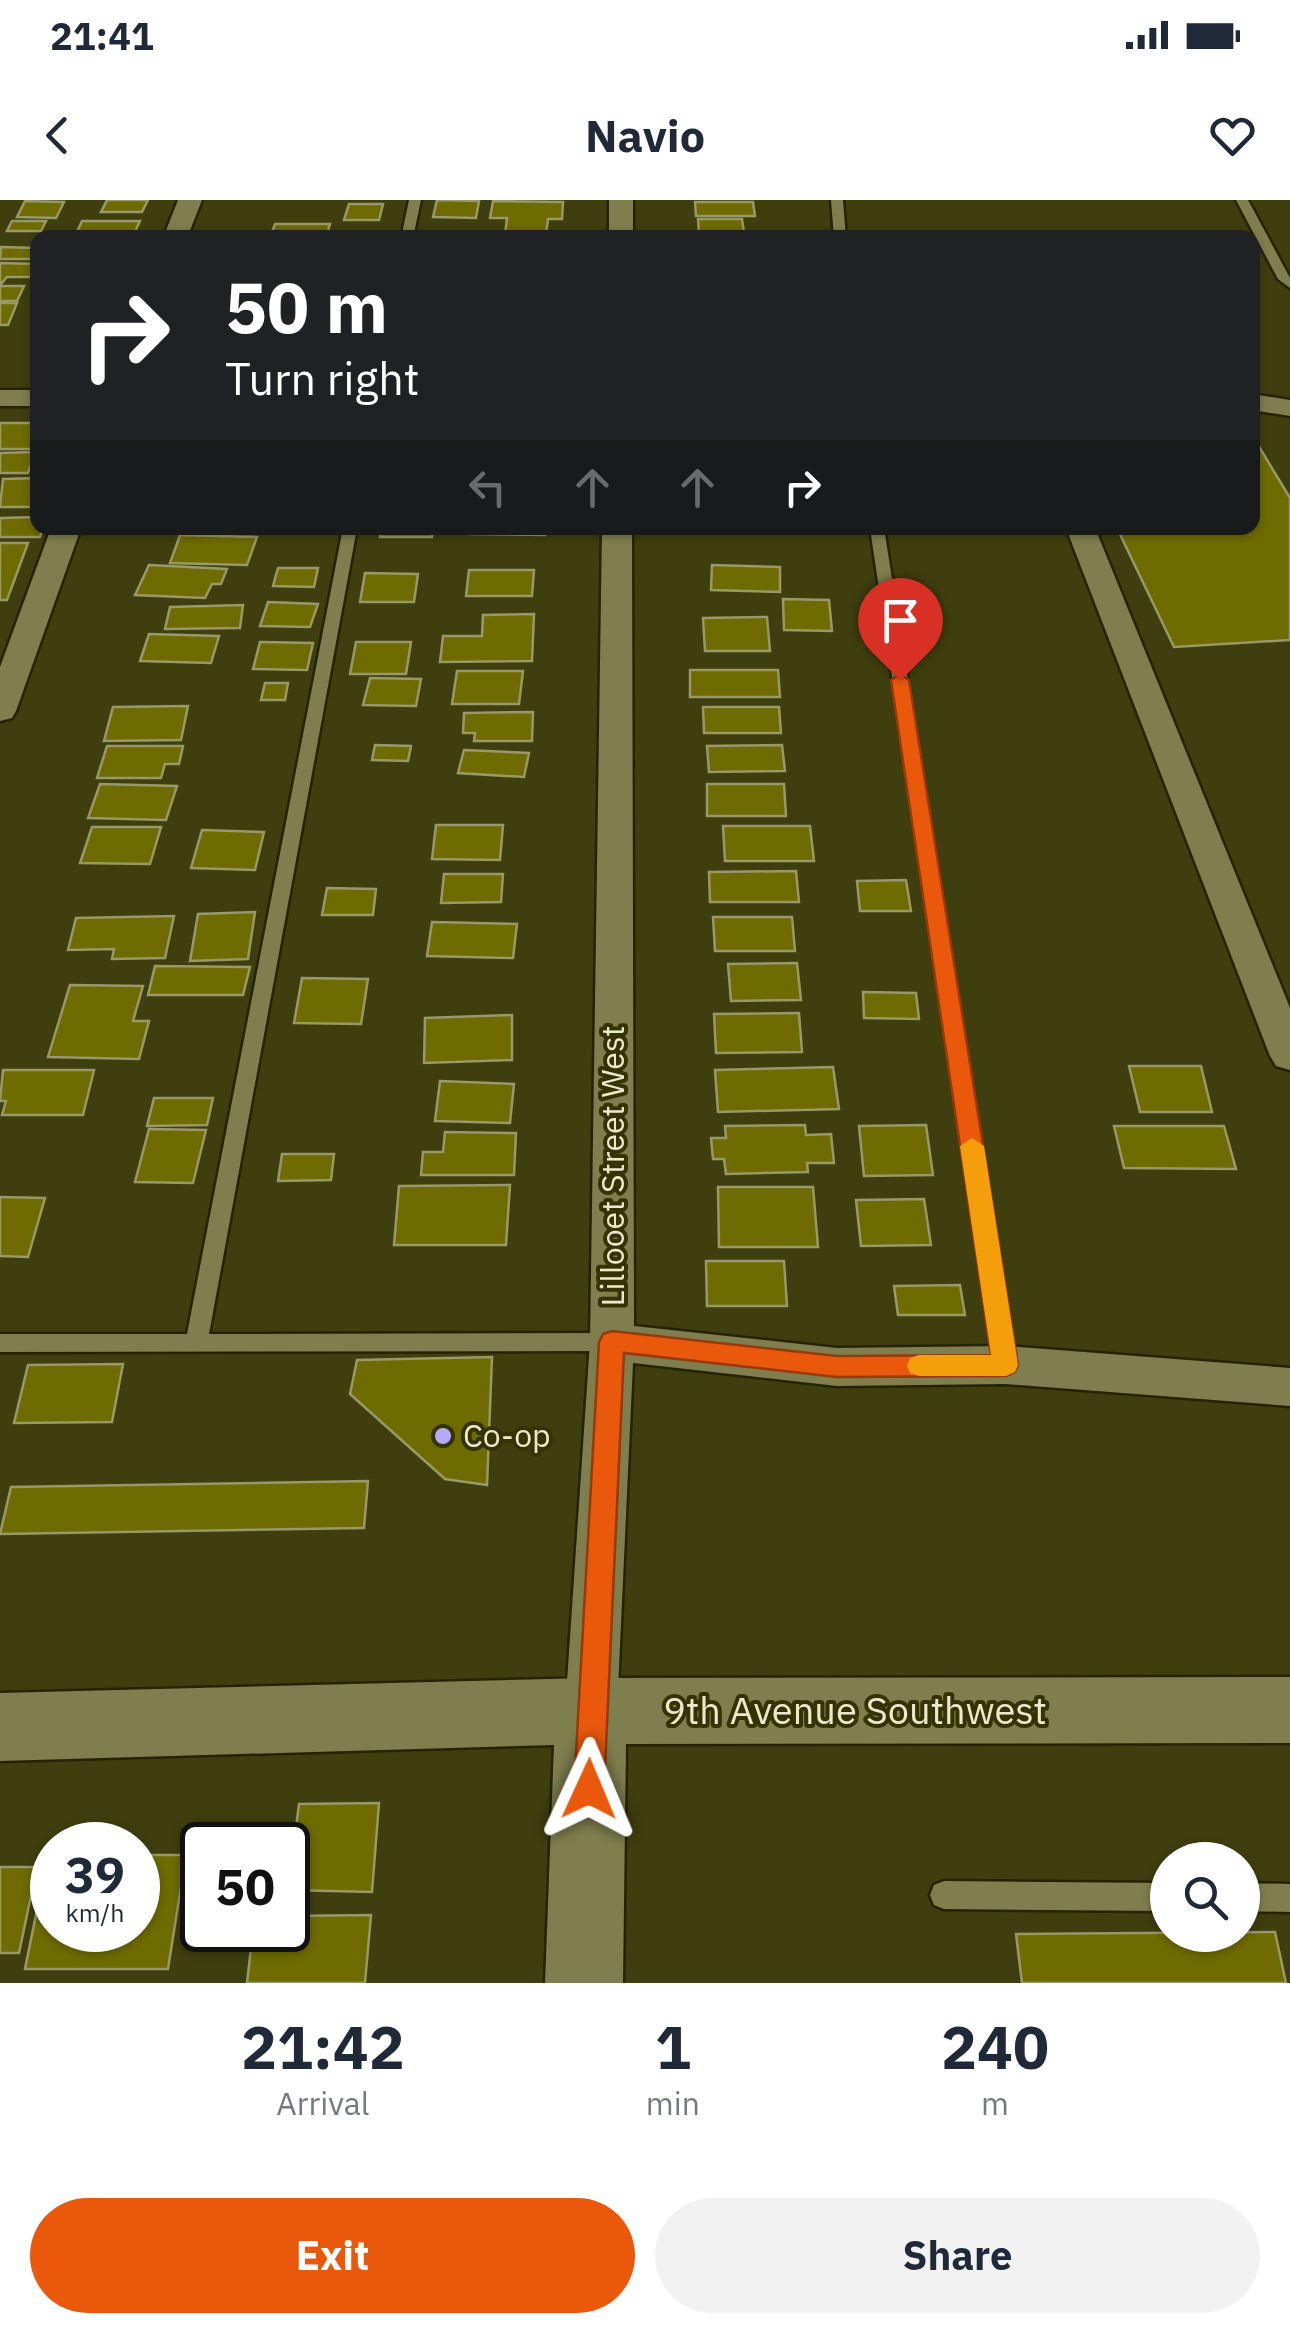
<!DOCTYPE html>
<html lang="en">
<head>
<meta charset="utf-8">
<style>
	body { margin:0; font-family:"IBM Plex Sans",sans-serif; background:#f2f2f3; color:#1f2937; height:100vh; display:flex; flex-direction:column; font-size:38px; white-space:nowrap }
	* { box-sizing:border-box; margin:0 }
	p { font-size:32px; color:#747a83 }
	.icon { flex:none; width:55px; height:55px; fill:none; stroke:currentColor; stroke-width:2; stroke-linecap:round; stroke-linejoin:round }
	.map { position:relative; height:1783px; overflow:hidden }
	.side { display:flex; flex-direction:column; background:#fff; flex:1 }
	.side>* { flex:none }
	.guide { position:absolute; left:30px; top:30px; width:1230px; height:305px; border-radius:20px; box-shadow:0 2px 8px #0004; background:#202124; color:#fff; overflow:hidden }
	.buttons { position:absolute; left:1150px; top:1642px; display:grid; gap:20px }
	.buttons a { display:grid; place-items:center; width:110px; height:110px; border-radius:50%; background:#fff; box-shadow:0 2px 8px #0004; font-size:50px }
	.speed { position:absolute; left:30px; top:1622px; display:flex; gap:20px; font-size:50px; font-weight:700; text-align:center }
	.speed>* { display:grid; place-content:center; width:130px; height:130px; border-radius:50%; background:#fff; box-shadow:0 2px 8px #0004; line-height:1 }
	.speed small { font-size:25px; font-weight:400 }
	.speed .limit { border:5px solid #111; border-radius:15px; background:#fff; color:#111 }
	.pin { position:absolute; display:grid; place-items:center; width:85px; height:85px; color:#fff; margin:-102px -42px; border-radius:50% 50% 50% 0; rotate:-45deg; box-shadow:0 0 10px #0007 }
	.pin .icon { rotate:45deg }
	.me { position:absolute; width:110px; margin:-55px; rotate:1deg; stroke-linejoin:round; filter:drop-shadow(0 0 8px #0008) }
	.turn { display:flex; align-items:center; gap:35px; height:210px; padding:0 30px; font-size:45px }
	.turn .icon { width:130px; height:130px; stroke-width:2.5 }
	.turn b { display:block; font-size:70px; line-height:85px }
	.lanes { display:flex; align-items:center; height:95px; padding:0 30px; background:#0003; justify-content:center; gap:50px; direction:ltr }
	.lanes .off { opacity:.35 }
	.eta { display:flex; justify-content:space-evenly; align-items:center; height:170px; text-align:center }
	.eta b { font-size:60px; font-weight:700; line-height:70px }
	.action { display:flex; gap:20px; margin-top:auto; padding:20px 30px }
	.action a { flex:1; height:115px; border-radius:60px; background:#ea580c; color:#fff; font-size:40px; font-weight:700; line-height:115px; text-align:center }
	.action a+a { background:#f2f2f3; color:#1f2937 }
	.status { display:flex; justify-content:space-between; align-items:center; height:70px; padding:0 50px; background:#fff; direction:ltr }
	.status svg { height:28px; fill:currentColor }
	header { display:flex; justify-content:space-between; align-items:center; height:130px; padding:0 30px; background:#fff; font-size:45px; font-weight:700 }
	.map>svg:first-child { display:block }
	.building { fill:#6e6b00; stroke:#989868; stroke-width:2.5 }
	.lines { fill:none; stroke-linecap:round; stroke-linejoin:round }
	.lane-casing { stroke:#252401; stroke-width:5 }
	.street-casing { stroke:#252401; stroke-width:5 }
	.secondary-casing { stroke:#252401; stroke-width:5 }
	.lane { fill:#7e7e4e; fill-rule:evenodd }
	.street { fill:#7e7e4e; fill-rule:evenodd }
	.secondary { fill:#7e7e4e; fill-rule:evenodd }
	.route { fill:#ea580c; stroke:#983908; stroke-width:2.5 }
	.slow { fill:#f59e0b }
	.poi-dot { fill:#b4acf9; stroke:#353301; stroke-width:4 }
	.labels { text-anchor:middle; stroke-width:8; stroke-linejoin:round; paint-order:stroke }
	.street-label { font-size:32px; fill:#e9e9d0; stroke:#353301 }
	.poi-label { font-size:32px; fill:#e9e9d0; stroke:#353301; text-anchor:start }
	.near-street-label { font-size:38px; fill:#e9e9d0; stroke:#353301 }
</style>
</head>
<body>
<div class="status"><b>21:41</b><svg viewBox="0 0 49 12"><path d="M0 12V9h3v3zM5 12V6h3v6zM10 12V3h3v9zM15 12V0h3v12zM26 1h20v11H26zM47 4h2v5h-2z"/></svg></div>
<header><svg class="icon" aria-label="back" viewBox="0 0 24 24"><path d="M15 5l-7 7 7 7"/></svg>Navio<svg class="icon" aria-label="heart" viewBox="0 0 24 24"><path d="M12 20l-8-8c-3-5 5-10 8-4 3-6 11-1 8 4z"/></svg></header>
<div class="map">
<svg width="1290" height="1783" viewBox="0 0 1290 1783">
	<rect width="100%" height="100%" fill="#3f3e0e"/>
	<path class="building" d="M107,0H148L142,12H101Z
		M437,0L479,1L476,18L433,17Z
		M25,1L64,2L56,18L17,17Z
		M493,1L563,2L562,19H548L546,35H505L507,18H490Z
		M695,2H753L755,16H696Z
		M349,4H383L379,20H344Z
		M698,19H742L744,33L699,34Z
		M12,21H46L41,31H7Z
		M82,21H140L133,36H75Z
		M275,24H330L326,38H270Z
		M1,47L36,48L31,59H0Z
		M0,63L38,64V77H7L0,85Z
		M0,86H24L17,101H0Z
		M0,103H17L8,125H0Z
		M0,223H38V249H0Z
		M1252,235L1290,298V440L1174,447L1117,328H1252Z
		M36,252L28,273H0V253Z
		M38,278V307H0L3,279Z
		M38,317V328H43L40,337H0V318Z
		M181,328H254L252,334L179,332Z
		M382,328H433L432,337H380Z
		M470,328H546L545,335L469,334Z
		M180,335L257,337L247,365L170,363Z
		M0,343H28L7,400H0Z
		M149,365L227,369L221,384H212L205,398L135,395Z
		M712,365L780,367V392L711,390Z
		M278,368H318L314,387L273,386Z
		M469,370H534L532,396H466Z
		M365,373L418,374L414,402H360Z
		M783,399L829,400L832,431L784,430Z
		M268,402L318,404L310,427L260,426Z
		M243,405L240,428L165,429L170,407Z
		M534,414L532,461L440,462L443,436H482L483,415Z
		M767,417L770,451H705L703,418Z
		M149,434L219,436L211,463L140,461Z
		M260,442L313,443L307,470L253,469Z
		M356,442H411L406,474H350Z
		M690,470H778L780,497H690Z
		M457,471H523L519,504H452Z
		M370,478L421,479L416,506L363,505Z
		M265,483H288L285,500H261Z
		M188,506L181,540L104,541L113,507Z
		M703,507H779L781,533H704Z
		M533,512L532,541H474L475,533H463L464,513Z
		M375,545L411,546L408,561L372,560Z
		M782,545L785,571L709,572L707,546Z
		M107,546H183L179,564H165L161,578H97Z
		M464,550L529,553L524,577L458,573Z
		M100,584L177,586L166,620L88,618Z
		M707,584H784L786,616H707Z
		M436,625H503L500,660L432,659Z
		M723,626H810L814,661H725Z
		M92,627H161L150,664L80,663Z
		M202,630L264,632L255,670L191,668Z
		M796,671L799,702H710L709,672Z
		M444,674H503L501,702L441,703Z
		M906,680L911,711H860L857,681Z
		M327,688L376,689L373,715H322Z
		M255,712L248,759L190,761L198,714Z
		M174,716L165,758L112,759L114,749L68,750L76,718Z
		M713,717H792L795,751H715Z
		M432,722L517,724L513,758L427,756Z
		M797,763L801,800L731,801L728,764Z
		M155,766L250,767L243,795H148Z
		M302,778L368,779L361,824L294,823Z
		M70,785L143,786L133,821H149L139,859L48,857Z
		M863,792L916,793L919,819L864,818Z
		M799,813L802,852L716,853L714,814Z
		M512,815V860L424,863L425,818Z
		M1129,866H1201L1212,912H1140Z
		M833,867L839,909L718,912L715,870Z
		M3,870H94L83,915H2L6,901H0Z
		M440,881L514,884L510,923L435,921Z
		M154,898H213L207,925L147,926Z
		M805,925L806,935L831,934L834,963H807L808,972L726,974L724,959H713L711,938H726L725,926Z
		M926,925L933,975L864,976L859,926Z
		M1114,926H1224L1236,969L1124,968Z
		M149,929L206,930L193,983L135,982Z
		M445,932L516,933L514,975H421L423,952H443Z
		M282,954H334L331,980L278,981Z
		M510,985L506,1045H394L399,986Z
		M718,987H813L818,1047H719Z
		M0,997L45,998L28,1057L0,1056Z
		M924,999L931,1045L861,1046L856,1000Z
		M706,1061H784L787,1106H707Z
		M960,1085L965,1115H898L894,1086Z
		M492,1157L487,1285L445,1279L350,1194L357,1160Z
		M123,1164L112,1222L14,1223L28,1165Z
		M368,1281L364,1328L0,1334L11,1287Z
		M379,1603L372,1692L288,1690L299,1604Z
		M48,1655H52V1730H138V1655H186L168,1769H25Z
		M0,1667H37L19,1753H0Z
		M371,1715L365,1783H247L253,1730H288V1716Z
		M1275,1732L1286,1783H1022L1016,1734Z"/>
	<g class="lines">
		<g class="lane-casing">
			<path id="lane" d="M409,0H421L413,38H401Z
				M831,0H843L846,38H834Z
				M1236,0H1248L1290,78V88L1278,79Z
				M343,328H357L209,1134L612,1133L620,1136L623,1142L620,1148L612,1151L0,1152V1134H187Z
				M870,328H884L1016,1165L1013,1172L1005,1174L997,1172L994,1165Z
				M944,1681L1168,1683V1711L944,1709L934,1705L930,1695L934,1685Z
				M1242,1683L1290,1684V1712L1242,1711Z"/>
		</g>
		<g class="street-casing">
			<path id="street" d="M178,0H202L187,38H163Z
				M609,0H633V38H609Z
				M0,190H38V206H0Z
				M1252,194L1290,200V216L1252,210Z
				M51,328H81L16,511L12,518L0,521V467Z
				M602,328H632L634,1126L837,1148L1005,1146L1290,1168V1206L1005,1184L837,1186L633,1163L617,1511L609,1528L591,1535L573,1528L565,1511L590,1142Z
				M1066,328H1095L1290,808V870L1276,866L1270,856Z"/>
		</g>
		<g class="secondary-casing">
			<path id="secondary" d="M1290,1477V1543L626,1544L623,1783H545L554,1545L0,1561V1493L591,1478Z"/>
		</g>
		<use href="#lane" class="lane"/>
		<use href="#street" class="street"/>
		<use href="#secondary" class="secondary"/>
	</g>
	<path class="route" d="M900,474L909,480L1018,1165L1015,1172L1006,1176L837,1177L624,1153L604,1589L599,1599L589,1604L578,1599L574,1589L599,1142L603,1134L612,1131L837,1156L991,1155L891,480Z"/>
	<path class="slow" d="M972,938L984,946L1018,1165L1015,1172L1006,1176H919L910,1173L907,1166L910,1158L919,1155H991L960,946Z"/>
	<circle class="poi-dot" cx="443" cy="1236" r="10"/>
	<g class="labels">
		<g class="street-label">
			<text transform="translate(613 966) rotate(-90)" y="11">Lillooet Street West</text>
		</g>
		<g class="poi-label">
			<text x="463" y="1247">Co-op</text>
		</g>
		<g class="near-street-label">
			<text x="855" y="1524">9th Avenue Southwest</text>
		</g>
	</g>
</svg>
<div class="buttons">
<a><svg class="icon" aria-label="search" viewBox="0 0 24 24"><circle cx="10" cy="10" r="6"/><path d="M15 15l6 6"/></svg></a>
</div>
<div class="speed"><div>39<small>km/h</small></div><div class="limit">50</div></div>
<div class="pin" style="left:900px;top:480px;background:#d93025"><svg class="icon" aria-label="arrive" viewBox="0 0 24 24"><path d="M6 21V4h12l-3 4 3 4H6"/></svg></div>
<svg class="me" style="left:589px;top:1589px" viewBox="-20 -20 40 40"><path d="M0-17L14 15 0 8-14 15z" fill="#ea580c" stroke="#fff" stroke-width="4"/></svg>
<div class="guide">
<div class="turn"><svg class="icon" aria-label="right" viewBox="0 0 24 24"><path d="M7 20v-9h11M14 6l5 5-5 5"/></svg><div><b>50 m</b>Turn right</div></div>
<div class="lanes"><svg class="icon off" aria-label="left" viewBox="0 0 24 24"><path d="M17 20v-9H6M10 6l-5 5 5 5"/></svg><svg class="icon off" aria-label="ahead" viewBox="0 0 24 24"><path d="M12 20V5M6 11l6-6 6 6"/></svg><svg class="icon off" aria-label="ahead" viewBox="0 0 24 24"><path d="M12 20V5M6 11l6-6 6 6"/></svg><svg class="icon" aria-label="right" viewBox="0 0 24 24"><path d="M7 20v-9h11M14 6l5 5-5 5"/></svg></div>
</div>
</div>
<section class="side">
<div class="eta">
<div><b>21:42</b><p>Arrival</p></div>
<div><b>1</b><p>min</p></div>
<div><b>240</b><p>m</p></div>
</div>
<div class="action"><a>Exit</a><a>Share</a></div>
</section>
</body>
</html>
